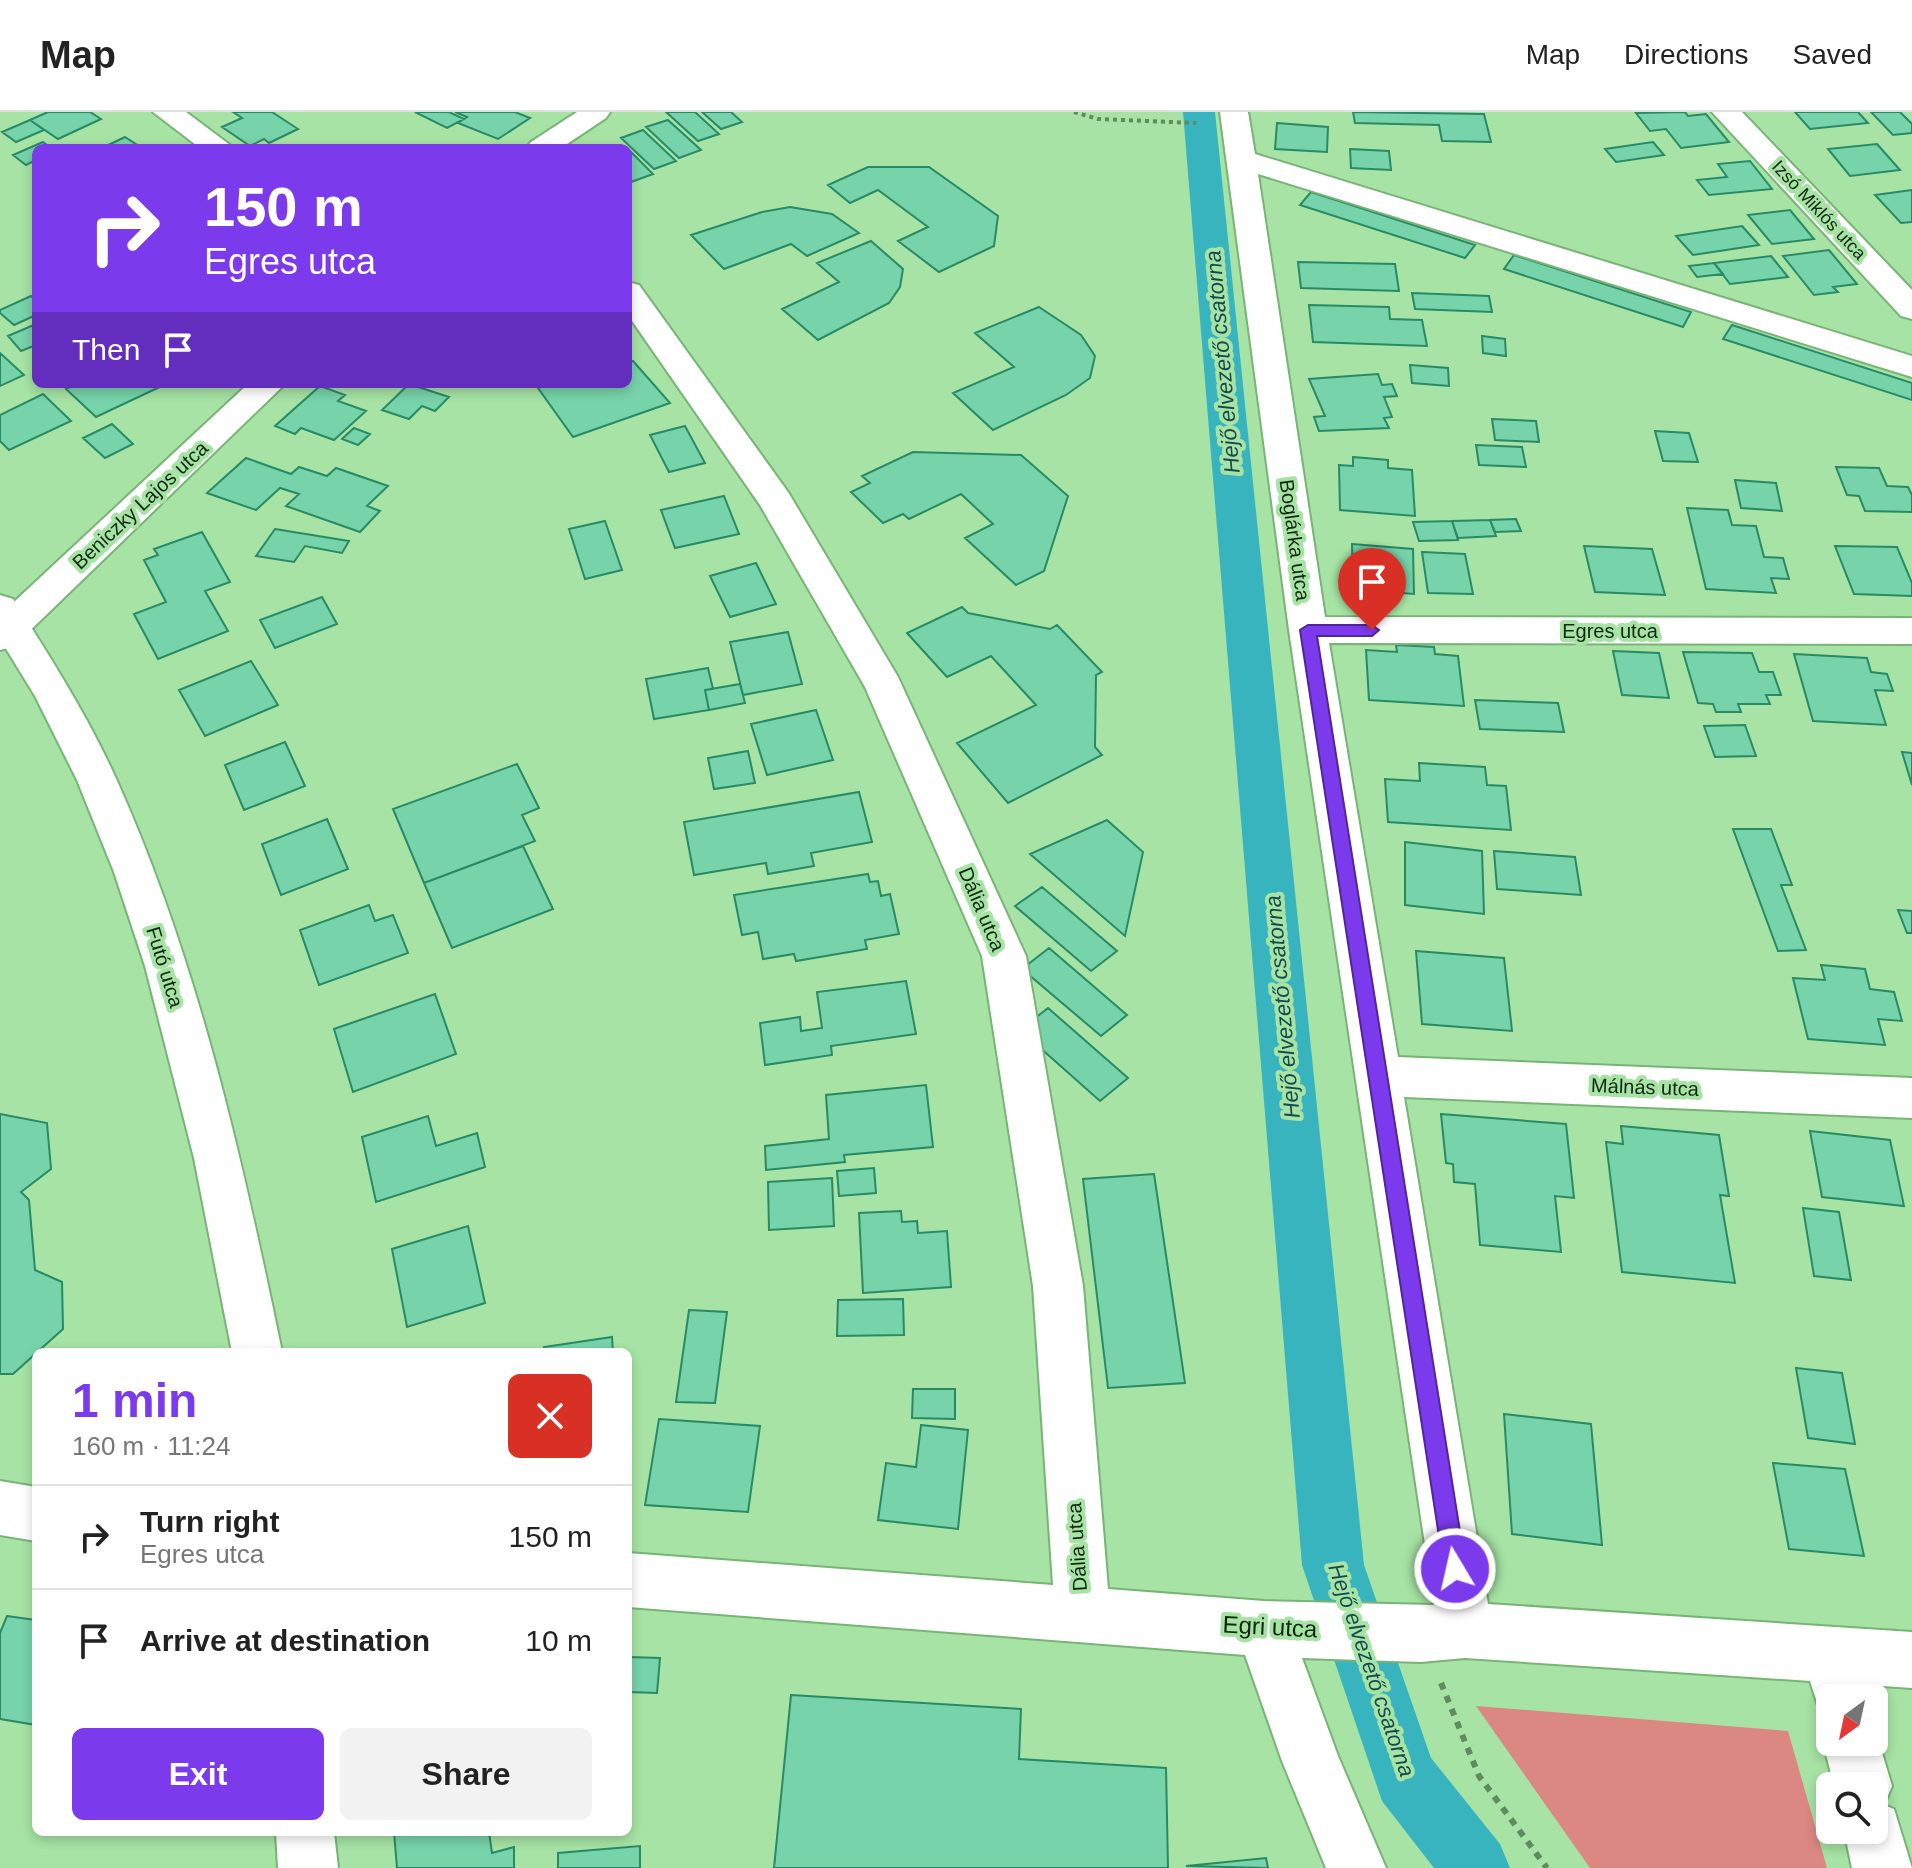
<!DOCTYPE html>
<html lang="en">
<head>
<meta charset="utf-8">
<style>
	body { margin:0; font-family:Helvetica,sans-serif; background:#f2f2f2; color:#222; height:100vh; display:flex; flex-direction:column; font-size:30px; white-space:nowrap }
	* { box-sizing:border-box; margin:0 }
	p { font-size:26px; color:#767676 }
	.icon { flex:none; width:44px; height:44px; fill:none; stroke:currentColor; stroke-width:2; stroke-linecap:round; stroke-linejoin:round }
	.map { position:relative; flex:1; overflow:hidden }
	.side { position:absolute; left:32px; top:1236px; width:600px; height:488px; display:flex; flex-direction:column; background:#fff; border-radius:12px; box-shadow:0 4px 12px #0003 }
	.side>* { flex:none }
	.top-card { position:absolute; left:32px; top:32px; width:600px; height:244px; border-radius:12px; box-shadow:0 4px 12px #0003; background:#7c3aed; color:#fff; overflow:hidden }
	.needle { width:52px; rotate:213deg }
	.buttons { position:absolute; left:1816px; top:1572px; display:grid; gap:16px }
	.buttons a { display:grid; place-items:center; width:72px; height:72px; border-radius:12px; background:#fff; box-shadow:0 4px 12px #0003; font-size:40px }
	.pin { position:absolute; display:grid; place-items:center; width:68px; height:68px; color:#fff; margin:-82px -34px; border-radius:50% 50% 50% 0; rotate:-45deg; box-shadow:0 0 8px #0007 }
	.pin .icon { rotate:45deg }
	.me { position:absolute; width:88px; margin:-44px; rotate:351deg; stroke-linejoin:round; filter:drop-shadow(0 0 6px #0008) }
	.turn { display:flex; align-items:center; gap:28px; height:168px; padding:0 40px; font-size:36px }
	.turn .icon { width:104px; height:104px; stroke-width:2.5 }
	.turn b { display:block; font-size:56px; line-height:68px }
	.then { display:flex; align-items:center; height:76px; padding:0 40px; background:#0003; gap:16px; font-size:30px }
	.round { display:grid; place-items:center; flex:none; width:84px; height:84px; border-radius:12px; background:#f2f2f2 }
	.overview { display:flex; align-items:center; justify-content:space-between; height:136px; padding:0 40px }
	h1 { font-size:48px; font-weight:700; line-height:60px; color:#7c3aed }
	.cta { display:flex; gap:16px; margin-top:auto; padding:16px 40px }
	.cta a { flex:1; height:92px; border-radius:12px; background:#7c3aed; color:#fff; font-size:32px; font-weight:700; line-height:92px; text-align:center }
	.cta a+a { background:#f2f2f2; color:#222 }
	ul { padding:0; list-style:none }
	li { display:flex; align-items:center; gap:24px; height:104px; padding:0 40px; border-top:2px solid #e0e0e0 }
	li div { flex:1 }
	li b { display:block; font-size:30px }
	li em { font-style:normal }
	header { display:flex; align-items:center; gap:48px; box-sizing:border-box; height:112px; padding:0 40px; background:#fff; border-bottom:2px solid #e0e0e0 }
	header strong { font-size:38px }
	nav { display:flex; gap:44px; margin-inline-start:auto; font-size:28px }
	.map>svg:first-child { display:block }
	.green { fill:#db8883 }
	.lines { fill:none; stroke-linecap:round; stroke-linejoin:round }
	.canal { fill:#38b4bf; fill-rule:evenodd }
	.building { fill:#77d3aa; stroke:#288b66; stroke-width:2 }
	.minor-casing { stroke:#78b476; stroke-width:4 }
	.major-casing { stroke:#78b476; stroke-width:4 }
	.path-far1 { stroke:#5f8b5e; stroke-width:4; stroke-dasharray:4 4; stroke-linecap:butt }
	.path { stroke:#5f8b5e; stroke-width:6; stroke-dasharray:7 7; stroke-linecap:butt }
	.minor { fill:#fff; fill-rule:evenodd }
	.major { fill:#fff; fill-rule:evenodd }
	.route { fill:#7c3aed; stroke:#51269a; stroke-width:2 }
	.labels { text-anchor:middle; stroke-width:8; stroke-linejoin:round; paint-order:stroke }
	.far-street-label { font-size:18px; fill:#112911; stroke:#a6e3a4 }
	.street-label { font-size:20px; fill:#112911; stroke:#a6e3a4 }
	.water-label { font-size:22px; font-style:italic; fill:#154a4f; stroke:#a6e3a4 }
	.near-street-label { font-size:24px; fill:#112911; stroke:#a6e3a4 }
</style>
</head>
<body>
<header>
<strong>Map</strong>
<nav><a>Map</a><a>Directions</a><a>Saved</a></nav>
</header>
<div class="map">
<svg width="1912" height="1756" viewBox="0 0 1912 1756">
	<rect width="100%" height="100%" fill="#a6e3a4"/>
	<path class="green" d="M1476,1594L1788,1619L1827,1756H1590Z"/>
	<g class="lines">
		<path class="canal" d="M1183,0H1215L1364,1453L1431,1646L1500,1732L1510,1756H1434L1382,1689L1302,1453Z"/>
	</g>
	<path class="building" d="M48,0H90L101,7L58,27L30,8Z
		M233,0H272L298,17L269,31L264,27L250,34L222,15L242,6Z
		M415,0H449L464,7L447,16Z
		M455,0H515L530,6L498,27L458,11L467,5Z
		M666,0H695L719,22L698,29Z
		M702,0H731L742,10L721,17Z
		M1353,0L1484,2L1491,30L1442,29L1439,13L1355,11Z
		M1685,0L1688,4L1706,2L1729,30L1681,36L1666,17L1650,19L1636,1Z
		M1795,0H1858L1868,11L1810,17Z
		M1871,0H1900L1912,12V21L1893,23Z
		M30,8L44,18L16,30L2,20Z
		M668,8L701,38L679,46L646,15Z
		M1277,11L1328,15L1327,40L1275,37Z
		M643,18L676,49L654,57L621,26Z
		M125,25L142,36H102Z
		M43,30L51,36H36V48L26,53L13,43Z
		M1653,30L1664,43L1616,50L1605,37Z
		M1877,32L1900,58L1850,64L1828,37Z
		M628,37L653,62L631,70L628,67Z
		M1350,37L1389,39L1391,58L1351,56Z
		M1750,49L1772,77L1709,83L1697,68L1727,65L1718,52Z
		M868,55H929L998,104L994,134L939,160L898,129L928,115L878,78L850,91L828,73Z
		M1912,78V110L1901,111L1875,83Z
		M1311,80L1475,133L1465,146L1300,93Z
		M790,95L832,102L859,121L807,144L791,132L724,157L691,123L762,100Z
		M1790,98L1814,127L1772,132L1748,103Z
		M1742,114L1759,133L1693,143L1676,124Z
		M871,129L903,157L900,175L889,191L818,228L782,197L839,170L817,151Z
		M1829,138L1857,172L1833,175L1838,180L1814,183L1783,144Z
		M1514,143L1691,200L1683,215L1504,157Z
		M1771,144L1788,165L1730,172L1714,151Z
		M1298,150L1395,152L1399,179L1301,176Z
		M1714,151L1723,162L1697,165L1689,154Z
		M1412,181L1489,184L1492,200L1415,197Z
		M31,184L36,188V203L14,213L0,201V198Z
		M1309,193L1389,195L1390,207L1422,208L1427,234L1313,230Z
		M1039,195L1081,223L1095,244L1090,266L1066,283L993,318L953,281L1014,255L975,221Z
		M36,212V233L21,239L8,224Z
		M1732,213L1912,271V288L1723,227Z
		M1482,224L1505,227L1506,244L1483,241Z
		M0,241L24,263L0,274Z
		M633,249L670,291L573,325L538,276L551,272H628V251Z
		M1410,253L1448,256L1449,274L1412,271Z
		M1378,262L1382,273L1392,272L1397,284L1384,285L1392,305L1384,306L1389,316L1319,319L1314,305L1325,304L1309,267Z
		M76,272H166L96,305L66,277Z
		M409,272L449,285L435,299L422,294L409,307L382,298Z
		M320,274L345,283L338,289L366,299L334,328L301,316L295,322L275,314Z
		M43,282L71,309L9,338L0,329V303Z
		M1492,307L1536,309L1539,330L1495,328Z
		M112,312L133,332L105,346L83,326Z
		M685,314L705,351L669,360L650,323Z
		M354,316L370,322L358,333L342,327Z
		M1655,319L1689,321L1698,350L1663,349Z
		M1476,333L1522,335L1526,355L1479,353Z
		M913,340L1021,343L1068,384L1044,459L1016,473L965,426L993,412L961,382L909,407L903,402L883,411L851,380L870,371L862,364Z
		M1353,345L1388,348V356L1412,358L1415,404L1340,398L1339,353L1353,354Z
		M246,346L291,362L299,355L327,364L336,356L388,374L367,394L380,399L360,420L286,394L299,382L280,376L256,398L207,381Z
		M1836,355L1879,356L1887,374L1908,375L1912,383V400L1865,399L1859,384L1847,383Z
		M1735,368L1776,371L1782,399L1741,396Z
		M724,384L739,422L675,436L661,398Z
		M1687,396L1728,398L1732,413L1756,414L1764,445L1783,446L1789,467L1771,466L1776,481L1706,477Z
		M1516,407L1521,419L1495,420L1490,408Z
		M1490,408L1496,424L1458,426L1452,409Z
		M605,409L622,458L585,467L569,417Z
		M1452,409L1458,428L1419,429L1413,410Z
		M275,417L349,429L342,441L305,434L294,450L256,444Z
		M202,420L230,470L205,479L228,519L158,547L134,502L166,490L144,448L158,443L154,437Z
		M1352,432L1413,437L1414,482L1353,477Z
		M1584,434L1652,437L1665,483L1595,480Z
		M1835,434L1897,435L1912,471V484L1854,482Z
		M1422,440L1465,442L1473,482L1428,481Z
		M756,451L776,492L730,505L710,464Z
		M322,485L337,512L275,536L260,508Z
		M962,495L968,501L1050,517L1057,513L1102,560L1096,563L1095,635L1102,643L1008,691L957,631L1036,593L991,544L947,565L907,521Z
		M788,520L802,572L743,583L730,530Z
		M1396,533L1434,535L1435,542L1458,544L1464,594L1369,588L1366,538L1397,540Z
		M1613,539L1659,541L1669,586L1622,583Z
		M1683,540L1752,541L1759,560H1773L1781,583H1766L1770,592H1738L1741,600H1716L1713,592L1698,591Z
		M1794,542L1867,546L1871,560L1887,562L1893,579L1875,578L1886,613L1813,609Z
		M251,549L278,593L205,624L179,578Z
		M708,556L713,577L705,578L709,598L654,607L646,567Z
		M740,572L745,591L709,598L705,578Z
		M1475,588L1558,591L1564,620L1480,617Z
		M816,598L833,648L767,663L751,612Z
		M1745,613L1756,644L1715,645L1704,614Z
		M285,630L305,674L244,698L225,653Z
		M748,639L755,671L714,677L708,646Z
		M1902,640L1912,641V673Z
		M1419,651L1485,655L1487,673L1506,674L1511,718L1388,710L1385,667L1420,669Z
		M517,652L539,696L522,703L535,729L424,771L393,697Z
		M859,680L872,730L811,741L814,754L768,762L766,751L694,763L684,710Z
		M327,707L348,757L281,783L262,732Z
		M1107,708L1143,740L1125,824L1030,742Z
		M1733,717H1771L1792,773H1781L1806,838L1778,839Z
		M1405,730L1482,739L1484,802L1405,793Z
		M523,734L553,797L452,836L424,771Z
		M1494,739L1575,745L1581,783L1497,777Z
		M868,762L870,770L878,769L881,784L890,782L899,822L865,828L867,837L796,849L794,842L763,847L758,820L742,823L734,783Z
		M1042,775L1117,839L1091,859L1015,794Z
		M369,793L375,809L393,803L408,841L319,873L300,818Z
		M1898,798L1912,799V821H1907Z
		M1049,836L1127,903L1101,924L1022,857Z
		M1416,839L1504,846L1512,919L1422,912Z
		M1821,853L1865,857L1870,877L1894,880L1902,909L1878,907L1885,933L1808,927L1793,866L1825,868Z
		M906,869L916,922L831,934L832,943L765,953L760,911L800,905L801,919L822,916L817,880Z
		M435,882L456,942L353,980L334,917Z
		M1048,896L1128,966L1100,989L1020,918Z
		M926,973L933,1035L844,1043L845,1050L766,1058L765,1034L829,1027L826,983Z
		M0,1002L47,1011L51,1057L21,1080L29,1088L35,1158L62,1170L63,1217L13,1262H0Z
		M1441,1002L1566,1012L1574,1086L1555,1084L1561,1140L1480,1133L1475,1072L1454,1070L1453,1052L1446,1051Z
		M428,1004L436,1034L477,1021L485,1055L376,1090L362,1025Z
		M1621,1014L1719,1023L1729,1084L1720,1083L1735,1171L1622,1160L1606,1030L1623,1032Z
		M1810,1019L1890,1028L1904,1094L1822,1085Z
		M874,1056L876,1081L839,1084L837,1059Z
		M1154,1062L1185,1271L1108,1276L1083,1067Z
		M832,1066L834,1114L769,1118L768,1070Z
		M1803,1096L1839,1100L1851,1168L1814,1164Z
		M901,1099L902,1110L917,1109L918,1121L947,1119L951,1175L863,1181L859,1101Z
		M468,1114L485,1191L407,1215L392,1137Z
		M903,1187L904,1223L837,1224L838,1188Z
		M689,1198L727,1200L715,1291L676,1290Z
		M612,1225L613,1240H544V1235Z
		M1796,1256L1842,1261L1855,1332L1808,1326Z
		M913,1277H955V1307L912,1306Z
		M1504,1302L1591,1312L1602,1433L1512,1422Z
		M659,1307L760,1314L748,1400L645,1393Z
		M921,1313L968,1318L958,1417L878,1408L886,1351L916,1355Z
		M1773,1351L1845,1357L1864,1444L1789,1437Z
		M7,1504L36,1508V1613L0,1607V1521Z
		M628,1545L660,1546L657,1581L628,1580Z
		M791,1583L1021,1597L1019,1647L1166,1656L1168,1756H774Z
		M394,1720H489L492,1741L514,1735V1756H397Z
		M640,1734V1756H558V1741Z
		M1266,1746L1268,1756L1186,1754Z"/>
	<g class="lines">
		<g class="minor-casing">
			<path id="minor" d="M153,0H186L234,36H200Z
				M577,0H610L606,6L561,36H526L531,30Z
				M1220,0H1248L1255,42L1912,244V265L1258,62L1325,505L1912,506V532L1329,531L1398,945L1912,966V1006L1404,985L1488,1492L1912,1520V1576L1867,1573L1870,1586H1830V1609L1822,1606L1810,1569L1465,1546L1421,1550L1302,1546L1338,1644L1386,1756H1326L1282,1649L1245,1543L628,1495V1441L1053,1473L1033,1174L982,844L865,575L760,393L628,203V170L639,173L788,380L898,565L1026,844L1083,1174L1108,1477L1264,1489L1434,1493L1289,518Z
				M1712,0H1742L1912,178V207L1901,204Z
				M248,272H285L13,535L0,538V503Z
				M0,1369L36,1375V1429L0,1423Z
				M1830,1614V1630H1874V1614L1892,1674L1884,1693L1894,1697L1912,1756H1852L1844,1718H1874V1674H1834L1823,1630Z"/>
		</g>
		<g class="major-casing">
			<path id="major" d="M0,483L13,487C51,546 89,606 118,671C199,853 242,1046 282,1240H232L194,1046L145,854L114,760L77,668L35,584L0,527Z
				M276,1720H334L338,1756H278Z"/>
		</g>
		<path class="path-far1" d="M1074,0L1098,7L1196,11"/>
		<path class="path" d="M1441,1571L1479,1664L1547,1756"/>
		<use href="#minor" class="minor"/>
		<use href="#major" class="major"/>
	</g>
	<path class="route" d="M1308,513H1372L1379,518L1372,524H1317L1466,1457L1463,1465L1455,1468L1447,1465L1444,1457L1300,518Z"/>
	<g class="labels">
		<g class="far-street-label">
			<text transform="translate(1819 98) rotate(47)" y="6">Izsó Miklós utca</text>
		</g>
		<g class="street-label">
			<text transform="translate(140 393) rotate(-43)" y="7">Beniczky Lajos utca</text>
			<text transform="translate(1295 428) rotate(82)" y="7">Boglárka utca</text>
			<text x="1610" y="526">Egres utca</text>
			<text transform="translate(982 797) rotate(67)" y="7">Dália utca</text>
			<text transform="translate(165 855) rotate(73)" y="7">Futó utca</text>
			<text transform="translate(1645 975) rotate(2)" y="7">Málnás utca</text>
			<text transform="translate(1077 1435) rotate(-94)" y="7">Dália utca</text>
		</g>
		<g class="water-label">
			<text transform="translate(1222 250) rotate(-95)" y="8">Hejő elvezető csatorna</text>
			<text transform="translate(1282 895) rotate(-95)" y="8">Hejő elvezető csatorna</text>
			<text transform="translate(1372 1558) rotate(71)" y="8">Hejő elvezető csatorna</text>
		</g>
		<g class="near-street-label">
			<text transform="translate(1270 1515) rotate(3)" y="8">Egri utca</text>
		</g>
	</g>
</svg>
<div class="buttons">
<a><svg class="needle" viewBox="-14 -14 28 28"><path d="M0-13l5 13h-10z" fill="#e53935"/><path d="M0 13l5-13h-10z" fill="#767676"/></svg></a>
<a><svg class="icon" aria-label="search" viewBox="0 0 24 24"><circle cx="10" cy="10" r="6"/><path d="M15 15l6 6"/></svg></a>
</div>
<div class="pin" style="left:1372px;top:518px;background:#d93025"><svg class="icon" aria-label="arrive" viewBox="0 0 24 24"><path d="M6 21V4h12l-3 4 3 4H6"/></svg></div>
<svg class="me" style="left:1455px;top:1457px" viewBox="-20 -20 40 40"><circle r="17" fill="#7c3aed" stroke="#fff" stroke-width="3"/><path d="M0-11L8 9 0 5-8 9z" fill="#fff"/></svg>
<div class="top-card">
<div class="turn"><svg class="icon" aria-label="right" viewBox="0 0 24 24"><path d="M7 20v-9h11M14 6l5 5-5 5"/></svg><div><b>150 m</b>Egres utca</div></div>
<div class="then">Then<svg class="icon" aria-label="arrive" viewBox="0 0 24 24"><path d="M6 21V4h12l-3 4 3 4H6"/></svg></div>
</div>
<section class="side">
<div class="overview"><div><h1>1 min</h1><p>160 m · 11:24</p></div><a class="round" style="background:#d93025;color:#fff"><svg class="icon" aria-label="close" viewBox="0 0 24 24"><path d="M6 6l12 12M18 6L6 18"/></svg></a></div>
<ul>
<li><svg class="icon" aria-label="right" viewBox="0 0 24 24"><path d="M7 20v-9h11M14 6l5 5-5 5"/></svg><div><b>Turn right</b><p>Egres utca</p></div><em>150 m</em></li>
<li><svg class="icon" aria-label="arrive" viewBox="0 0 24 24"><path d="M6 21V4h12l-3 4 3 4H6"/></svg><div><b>Arrive at destination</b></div><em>10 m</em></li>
</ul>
<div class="cta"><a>Exit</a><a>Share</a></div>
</section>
</div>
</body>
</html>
